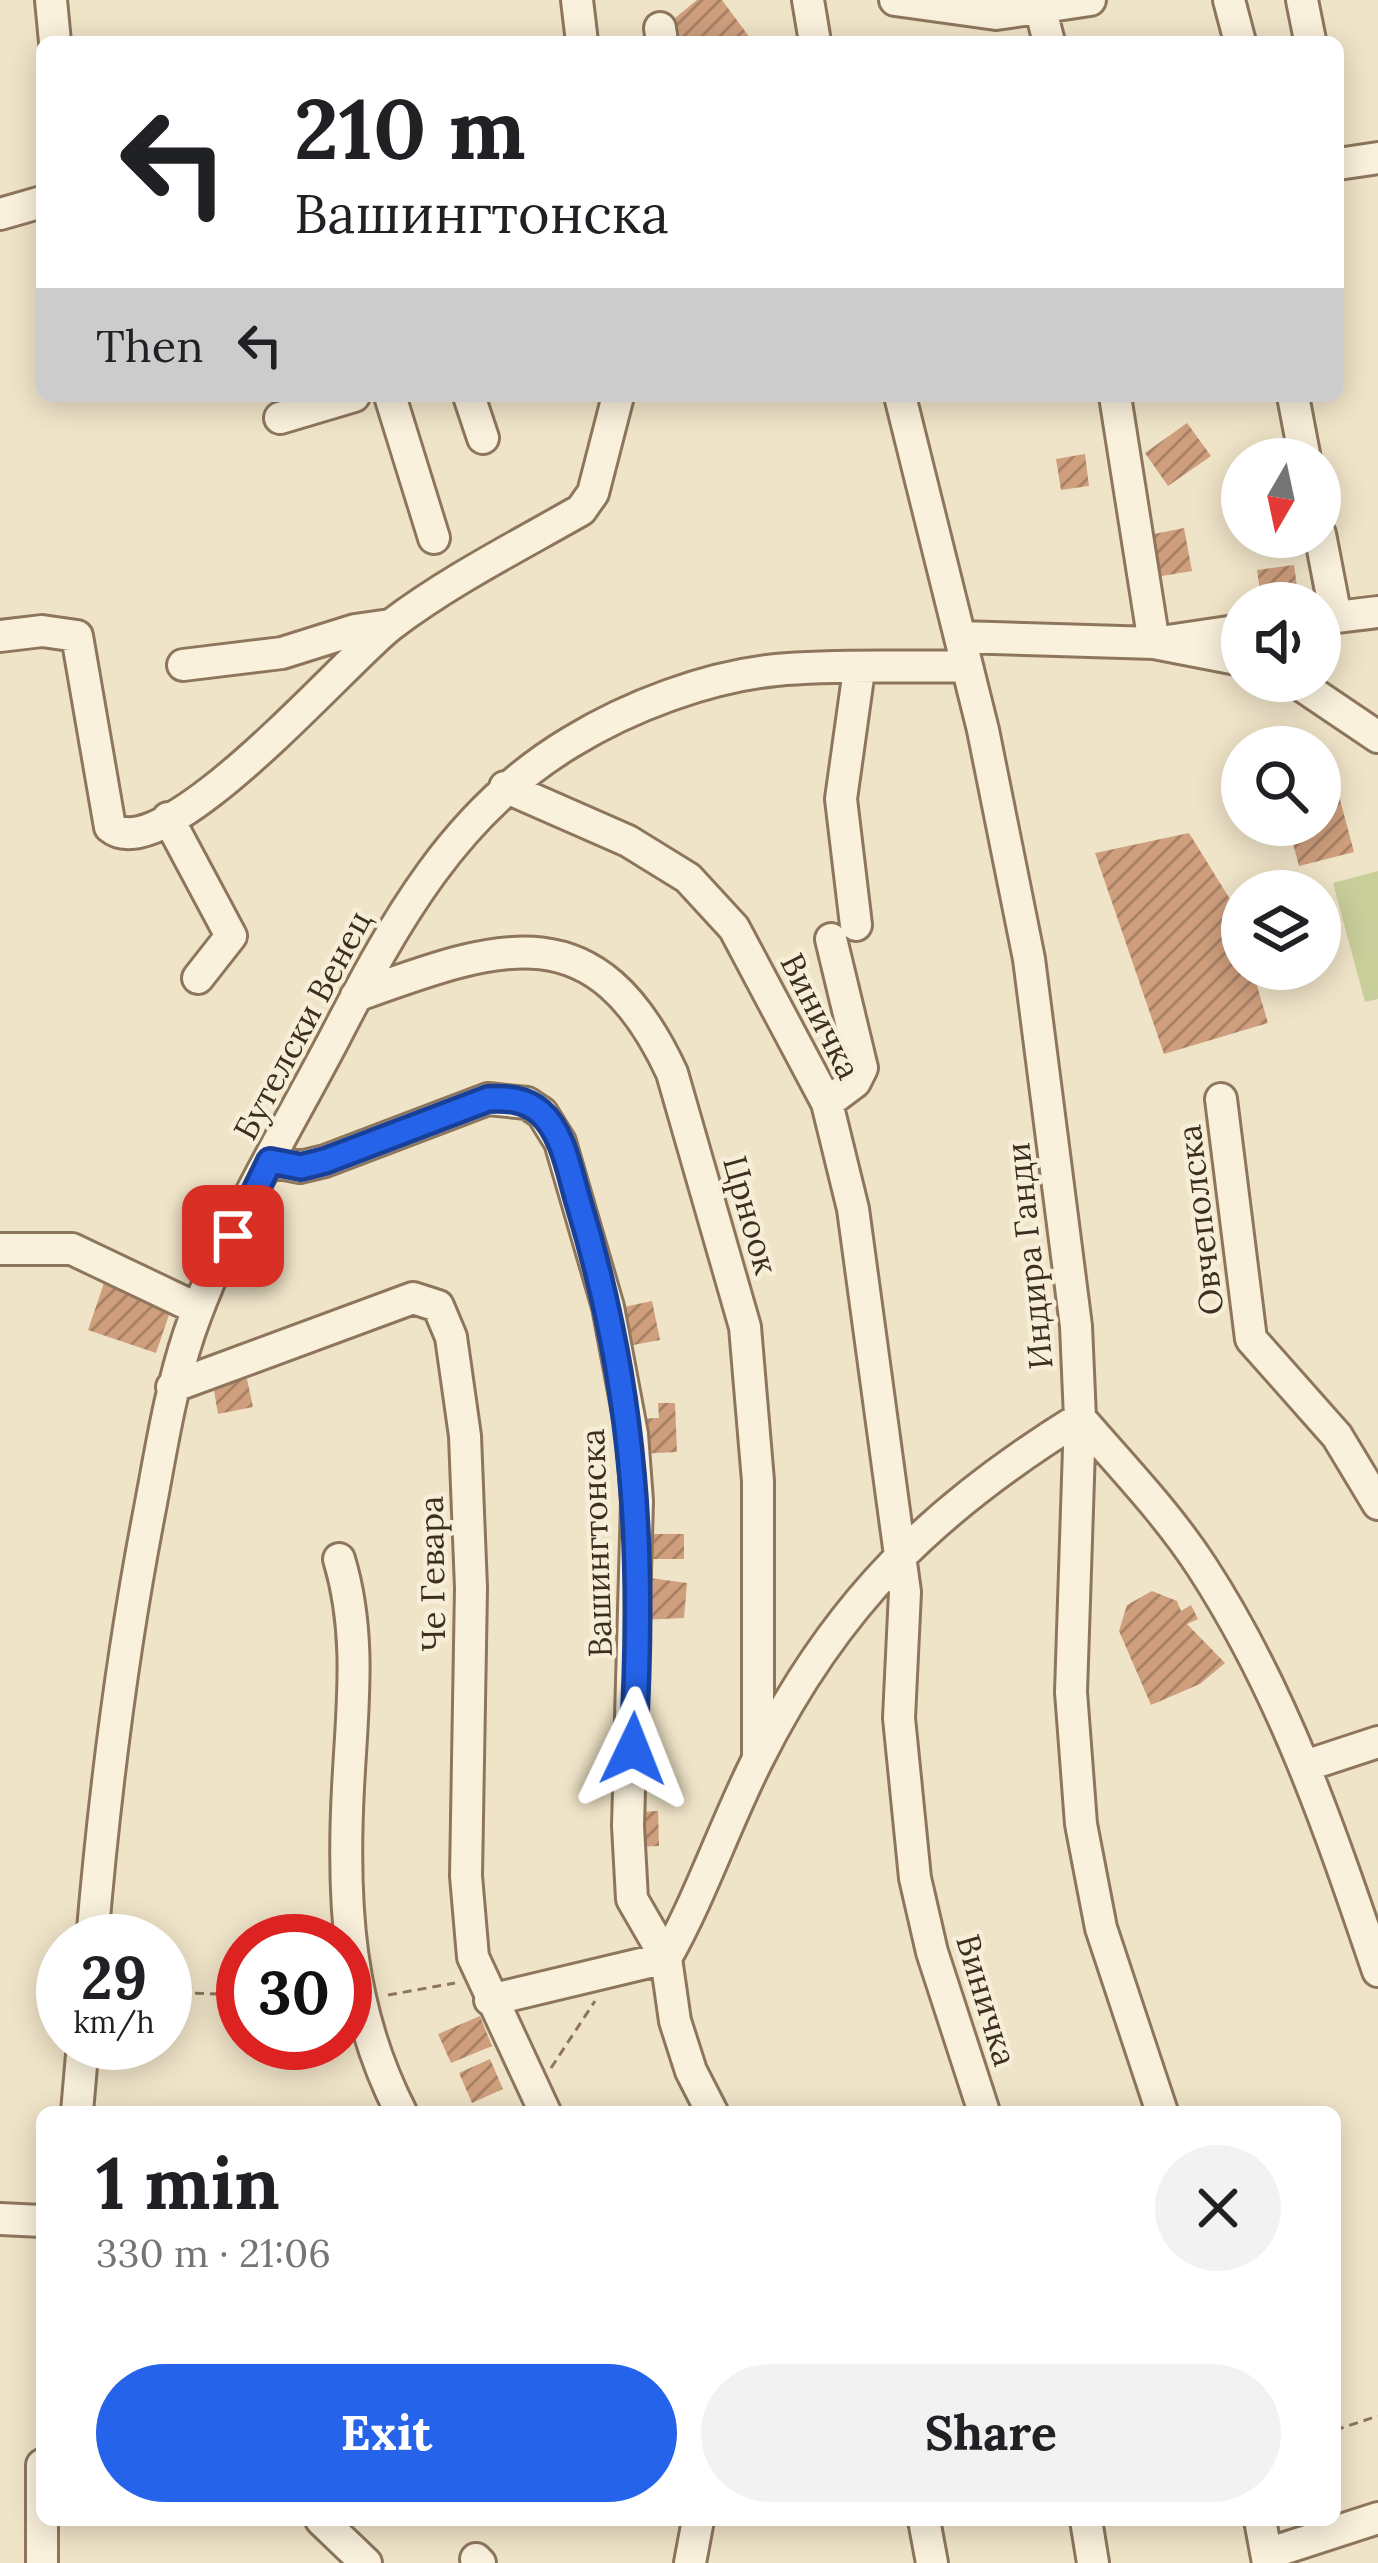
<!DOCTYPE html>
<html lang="en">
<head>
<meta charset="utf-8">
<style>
	body { margin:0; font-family:Lora,serif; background:#f2f2f2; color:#202124; height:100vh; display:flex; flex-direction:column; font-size:45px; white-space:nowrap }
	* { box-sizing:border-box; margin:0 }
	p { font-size:39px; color:#757577 }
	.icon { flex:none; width:66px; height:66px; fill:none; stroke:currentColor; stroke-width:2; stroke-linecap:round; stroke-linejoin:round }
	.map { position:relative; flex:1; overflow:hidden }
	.sheet { position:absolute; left:36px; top:2106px; width:1305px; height:420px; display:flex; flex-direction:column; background:#fff; border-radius:18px; box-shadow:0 6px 30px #0003 }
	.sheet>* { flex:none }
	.top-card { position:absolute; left:36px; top:36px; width:1308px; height:366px; border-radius:18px; box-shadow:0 6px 30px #0003; background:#fff; color:#202124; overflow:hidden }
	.needle { width:78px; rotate:189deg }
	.tools { position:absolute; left:1221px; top:438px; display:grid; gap:24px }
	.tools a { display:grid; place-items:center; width:120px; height:120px; border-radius:50%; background:#fff; box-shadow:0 6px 30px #0003; font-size:60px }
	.speed { position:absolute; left:36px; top:1914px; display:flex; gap:24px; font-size:60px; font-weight:700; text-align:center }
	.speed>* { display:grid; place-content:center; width:156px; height:156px; border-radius:50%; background:#fff; box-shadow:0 6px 30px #0003; line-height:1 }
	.speed small { font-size:30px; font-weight:400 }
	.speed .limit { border:18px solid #d22; background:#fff; color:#111 }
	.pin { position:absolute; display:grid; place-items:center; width:102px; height:102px; color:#fff; margin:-51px; border-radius:24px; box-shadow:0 6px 18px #0006 }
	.me { position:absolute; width:132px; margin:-66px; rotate:2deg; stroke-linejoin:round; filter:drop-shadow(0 0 9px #0008) }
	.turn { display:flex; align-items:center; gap:42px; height:252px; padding:0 60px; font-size:54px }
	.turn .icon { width:156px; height:156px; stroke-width:2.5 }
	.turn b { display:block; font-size:84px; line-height:102px }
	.then { display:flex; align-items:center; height:114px; padding:0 60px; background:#0003; gap:24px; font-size:45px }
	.round { display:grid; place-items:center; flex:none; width:126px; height:126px; border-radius:63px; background:#f2f2f2 }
	.headline { display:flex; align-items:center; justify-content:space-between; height:204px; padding:0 60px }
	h1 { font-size:72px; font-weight:700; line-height:90px }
	.action { display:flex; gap:24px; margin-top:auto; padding:24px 60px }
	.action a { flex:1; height:138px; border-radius:72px; background:#2563eb; color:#fff; font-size:48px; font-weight:700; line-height:138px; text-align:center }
	.action a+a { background:#f2f2f2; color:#202124 }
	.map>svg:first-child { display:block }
	.pitch { fill:#c9cf9b }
	.building { fill:url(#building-hatch) }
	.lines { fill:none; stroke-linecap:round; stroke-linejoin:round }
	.minor-casing { stroke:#8d765c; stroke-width:36 }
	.path { stroke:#8d765c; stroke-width:3; stroke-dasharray:9 6; stroke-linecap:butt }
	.minor { stroke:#faf1dc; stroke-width:30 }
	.route-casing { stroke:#184099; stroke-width:30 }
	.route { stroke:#2563eb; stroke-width:21 }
	.labels { text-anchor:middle; stroke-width:9; stroke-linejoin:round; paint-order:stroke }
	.street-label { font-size:33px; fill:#3d2e20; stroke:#f7eed8 }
</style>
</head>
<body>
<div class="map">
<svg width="1378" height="2563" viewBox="0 0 1378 2563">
	<defs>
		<pattern id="building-hatch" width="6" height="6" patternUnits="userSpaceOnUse" patternTransform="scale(3)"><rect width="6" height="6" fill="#cf9f7d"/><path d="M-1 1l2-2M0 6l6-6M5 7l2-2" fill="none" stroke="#a98266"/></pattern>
	</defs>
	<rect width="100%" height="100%" fill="#f0e4c8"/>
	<path class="pitch" d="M1378,871V999L1365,1002L1333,883Z"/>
	<path class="building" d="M697,0H722L753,42H682L669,23Z
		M1187,423L1211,456L1168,486L1145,453Z
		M1085,454L1089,486L1061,490L1056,459Z
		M1184,528L1192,571L1156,577L1149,535Z
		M1294,565L1299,601L1262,603L1257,570Z
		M1331,766L1354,852L1299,866L1288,825H1320V769Z
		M1189,833L1233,904L1242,934V969H1252L1268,1023L1164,1054L1095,853Z
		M105,1280L173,1303L156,1353L88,1330Z
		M652,1301L660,1340L628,1346L619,1308Z
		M247,1379L253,1407L218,1414L213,1385Z
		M658,1403H675L677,1452L637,1454L635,1419L659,1418Z
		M646,1534H684V1559H646Z
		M643,1577L687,1583L684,1618L640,1620Z
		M1152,1591L1177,1601L1181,1611L1191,1605L1198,1619L1187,1624L1225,1663L1200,1684L1151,1705L1119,1631L1127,1605Z
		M658,1811L659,1846L637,1847V1812Z
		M480,2016L492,2046L451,2063L438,2034Z
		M490,2059L503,2089L472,2103L459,2073Z"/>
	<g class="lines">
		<g class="minor-casing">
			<path id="minor" d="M51,0L55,42
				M577,0L582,42
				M808,0L815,42
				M895,0L996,14L1090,0
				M1229,0L1240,42
				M1302,0L1310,40
				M1041,11L1049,42
				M660,28L662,42
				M1338,164L1378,158
				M0,214L42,202
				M390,396L434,538
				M469,396L483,438
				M900,396L983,730L1029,959L1076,1326L1080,1418L1071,1692L1081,1824L1101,1928L1162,2112
				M1115,396L1154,643L1242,660
				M1293,396L1305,459
				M280,418L354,396
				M1320,534L1336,617
				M1320,619L1378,612
				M0,636L42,631L77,636L110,827C164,872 347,658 391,625C449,581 518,546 581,510L593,493L618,396
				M960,637L1154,643L1242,630
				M183,665L282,653L355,630L390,625
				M1295,681L1378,737
				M505,787L628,841L688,878L734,928L827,1103L853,1209L905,1592L899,1718L915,1878L932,1952L984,2112
				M168,818L231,936L198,978
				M856,925L841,799L859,670
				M356,996C498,945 595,907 672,1073L745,1327L758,1481V1759
				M1221,1099L1251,1339L1337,1436L1378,1504
				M827,1103L855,1082L862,1068L831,939
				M270,1161L300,1167L325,1161L488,1099L527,1103L542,1113L560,1142L608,1307L632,1434L637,1501L628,1826L632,1899L666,1958L675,2021L691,2071L712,2112
				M0,1249H72L198,1309
				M172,1387L413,1298L438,1306L451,1337L465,1436L471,1588L466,1876L473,1957L545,2112
				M339,1559C362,1635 352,1709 348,1788C342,1903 348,2009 401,2112
				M1308,1765L1378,1742
				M92,1941C104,1799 121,1660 148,1519C160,1457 169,1394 189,1334C224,1232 283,1136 333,1041C394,923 454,812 571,742C630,706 707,677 776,670C838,664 903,668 966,666
				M666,1958C702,1894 725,1824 758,1759C836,1603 933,1509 1080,1418C1122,1467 1167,1513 1202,1567C1284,1693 1330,1830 1378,1971
				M490,2000L666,1958
				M77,2112L83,2043
				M0,2219L42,2221
				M321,2520L366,2563
				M924,2520L932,2563
				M1086,2520L1093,2563
				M1260,2520L1268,2563
				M1267,2554L1378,2518
				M476,2559L480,2563
				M42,2563V2465
				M690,2563L698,2520"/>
		</g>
		<path class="path" d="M165,1992L243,1995
			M388,1995L455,1983
			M551,2068L595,2001
			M1335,2430L1378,2416"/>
		<use href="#minor" class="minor"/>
	</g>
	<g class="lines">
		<g class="route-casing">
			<path id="route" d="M233,1236L270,1161L301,1167L325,1161L488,1099C507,1098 525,1099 540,1112C564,1133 570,1175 579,1204C636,1392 645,1555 633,1749"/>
		</g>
		<use href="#route" class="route"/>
	</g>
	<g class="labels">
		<g class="street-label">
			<text transform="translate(821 1016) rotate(63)" y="12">Виничка</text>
			<text transform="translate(302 1025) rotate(-62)" y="12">Бутелски Венец</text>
			<text transform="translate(751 1215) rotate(74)" y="12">Црноок</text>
			<text transform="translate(1200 1220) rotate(-97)" y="12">Овчеполска</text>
			<text transform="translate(1029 1256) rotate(-96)" y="12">Индира Ганди</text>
			<text transform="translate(596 1543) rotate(-92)" y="12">Вашингтонска</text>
			<text transform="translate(432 1574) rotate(-91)" y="12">Че Гевара</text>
			<text transform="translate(987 2000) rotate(73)" y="12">Виничка</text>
		</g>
	</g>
</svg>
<div class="tools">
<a><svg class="needle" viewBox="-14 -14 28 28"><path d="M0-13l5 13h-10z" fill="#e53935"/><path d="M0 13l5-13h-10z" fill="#757577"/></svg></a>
<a><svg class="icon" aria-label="sound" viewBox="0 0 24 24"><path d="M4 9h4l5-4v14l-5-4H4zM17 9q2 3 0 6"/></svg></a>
<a><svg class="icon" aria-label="search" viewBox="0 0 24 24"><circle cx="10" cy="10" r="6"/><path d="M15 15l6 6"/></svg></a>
<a><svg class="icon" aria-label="layers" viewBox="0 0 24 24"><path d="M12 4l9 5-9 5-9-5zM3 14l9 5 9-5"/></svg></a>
</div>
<div class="speed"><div>29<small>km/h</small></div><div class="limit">30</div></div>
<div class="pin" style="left:233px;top:1236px;background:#d93025"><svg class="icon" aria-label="arrive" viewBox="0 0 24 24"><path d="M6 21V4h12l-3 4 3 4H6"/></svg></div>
<svg class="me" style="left:633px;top:1749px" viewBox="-20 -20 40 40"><path d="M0-17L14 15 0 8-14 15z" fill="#2563eb" stroke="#fff" stroke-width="4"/></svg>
<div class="top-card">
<div class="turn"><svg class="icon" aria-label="left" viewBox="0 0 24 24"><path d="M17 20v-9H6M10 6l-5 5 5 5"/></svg><div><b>210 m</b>Вашингтонска</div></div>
<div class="then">Then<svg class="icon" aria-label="left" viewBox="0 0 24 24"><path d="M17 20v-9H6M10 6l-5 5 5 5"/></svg></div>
</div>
<section class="sheet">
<div class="headline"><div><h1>1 min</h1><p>330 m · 21:06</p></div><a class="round"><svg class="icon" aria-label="close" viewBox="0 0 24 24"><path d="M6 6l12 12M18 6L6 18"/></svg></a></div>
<div class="action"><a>Exit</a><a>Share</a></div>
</section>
</div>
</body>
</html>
